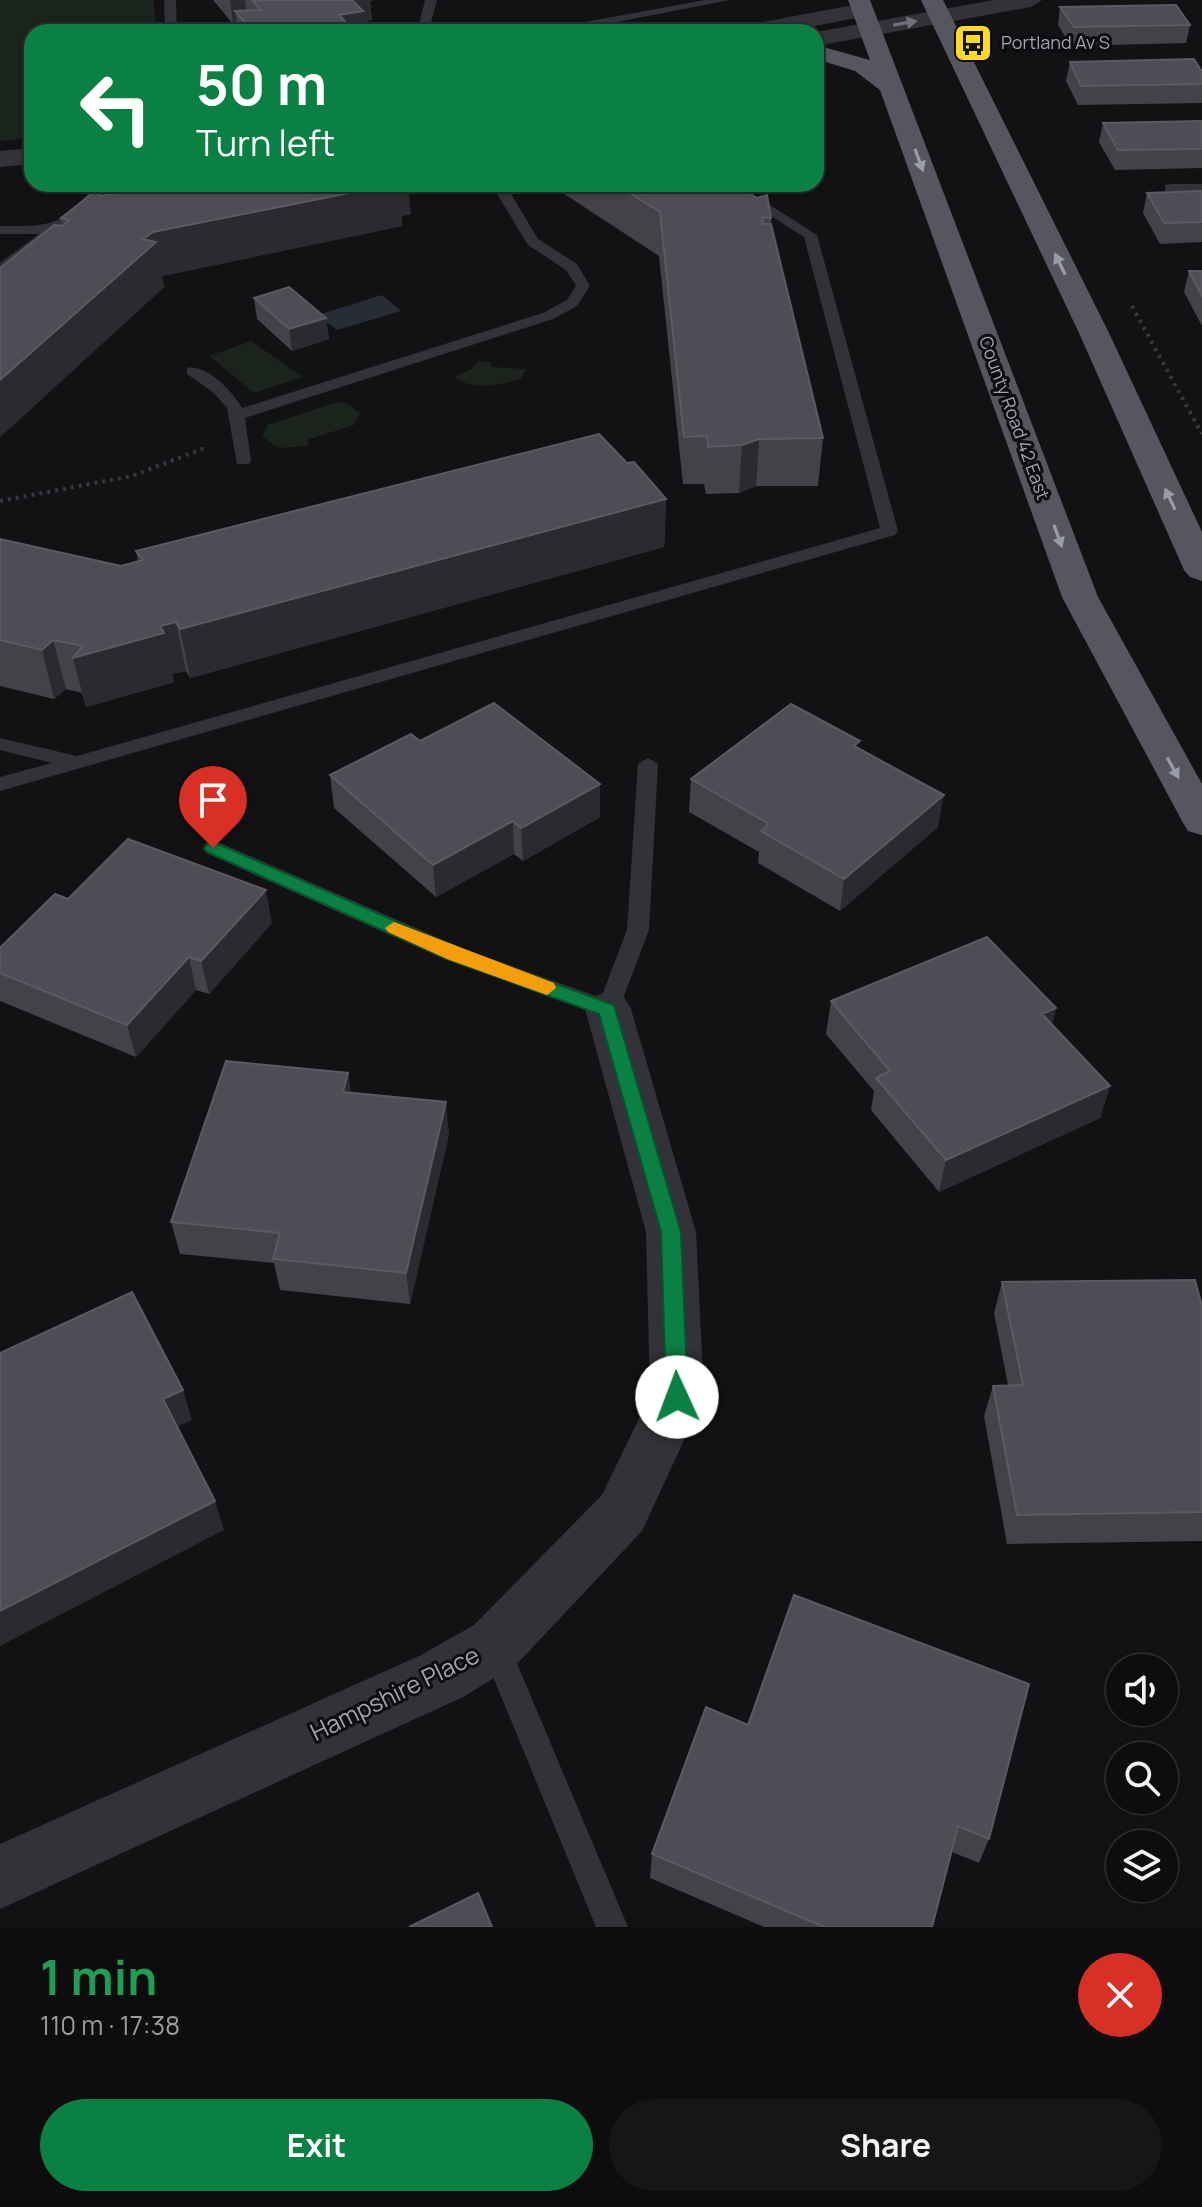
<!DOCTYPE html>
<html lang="en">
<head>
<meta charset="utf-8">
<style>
	body { margin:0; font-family:Manrope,sans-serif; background:#171617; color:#f1f3f6; height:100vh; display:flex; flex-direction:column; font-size:30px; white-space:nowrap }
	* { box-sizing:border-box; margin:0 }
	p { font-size:26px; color:#9b9c9e }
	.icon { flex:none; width:44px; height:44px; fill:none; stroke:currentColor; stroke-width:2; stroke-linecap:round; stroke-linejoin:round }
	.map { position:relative; height:1927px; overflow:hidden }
	.details { display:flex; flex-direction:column; background:#0e0d0e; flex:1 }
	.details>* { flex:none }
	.top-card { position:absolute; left:24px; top:24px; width:800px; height:168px; border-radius:24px; box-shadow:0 2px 6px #0004,0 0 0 2px #2e2d2e; background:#0b8043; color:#fff; overflow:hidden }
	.controls { position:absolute; left:1106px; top:1654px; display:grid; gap:16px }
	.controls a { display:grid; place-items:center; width:72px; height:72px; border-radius:50%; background:#0e0d0e; box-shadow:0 2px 6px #0004,0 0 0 2px #2e2d2e; font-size:40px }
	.pin { position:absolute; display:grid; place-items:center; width:68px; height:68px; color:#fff; margin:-82px -34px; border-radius:50% 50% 50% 0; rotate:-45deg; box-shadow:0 0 8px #0007 }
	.pin .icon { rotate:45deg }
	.me { position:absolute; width:88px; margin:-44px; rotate:358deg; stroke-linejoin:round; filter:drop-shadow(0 0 6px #0008) }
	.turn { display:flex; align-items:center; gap:28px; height:168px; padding:0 40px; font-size:36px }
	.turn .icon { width:104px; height:104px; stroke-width:2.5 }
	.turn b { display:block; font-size:56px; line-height:68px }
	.round { display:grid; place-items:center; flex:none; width:84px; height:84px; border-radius:42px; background:#171617 }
	.head { display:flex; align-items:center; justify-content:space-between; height:136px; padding:0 40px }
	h1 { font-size:48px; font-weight:700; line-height:60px; color:#1e9e55 }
	.button { display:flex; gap:16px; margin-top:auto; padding:16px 40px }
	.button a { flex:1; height:92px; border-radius:48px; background:#0b8043; color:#fff; font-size:32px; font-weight:700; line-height:92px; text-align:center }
	.button a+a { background:#171617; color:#f1f3f6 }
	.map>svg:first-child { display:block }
	.green { fill:#1b231d }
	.water { fill:#272d37 }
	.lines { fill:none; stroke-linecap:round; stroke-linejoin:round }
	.path { stroke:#38393f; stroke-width:4; stroke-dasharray:3 5; stroke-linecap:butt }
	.service { fill:#323238; fill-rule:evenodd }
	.minor { fill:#323238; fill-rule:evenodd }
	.tertiary { fill:#323238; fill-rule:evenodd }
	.trunk { fill:#565660; fill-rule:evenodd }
	.wall { fill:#434249 }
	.shaded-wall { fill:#2b2a2f }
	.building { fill:#4d4d55; stroke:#5b5a64; stroke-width:2 }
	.oneway { fill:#70717d }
	.oneway2 { fill:#9a9cac }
	.route { fill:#0b8043; stroke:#07532c; stroke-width:2 }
	.slow { fill:#f59e0b }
	.labels { text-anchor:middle; stroke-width:6; stroke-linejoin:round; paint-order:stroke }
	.far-poi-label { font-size:18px; fill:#a2a4b5; stroke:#0d0c0e; text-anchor:start }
	.far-street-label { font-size:18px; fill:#a2a4b5; stroke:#0d0c0e }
	.near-street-label { font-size:24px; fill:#a2a4b5; stroke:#0d0c0e }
</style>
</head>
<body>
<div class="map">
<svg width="1202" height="1927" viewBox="0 0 1202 1927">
	<rect width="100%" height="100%" fill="#121113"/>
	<path class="green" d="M0,0H154L155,32H32V138L0,141Z
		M251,341L303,377L254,393L209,356Z
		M478,362H490L491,367L526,369L521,379C500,385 472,391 454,377L470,370Z
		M337,402L348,404L360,413L354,425L307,440L309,446L278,448L262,436L268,425Z"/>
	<path class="water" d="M382,295L401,311L337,330L318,315Z"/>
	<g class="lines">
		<path class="path" d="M1132,306L1202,434
			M0,501L132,476L207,447"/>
		<path class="service" d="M164,0H176L177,32H165Z
			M425,0H437L431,22L563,26L705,0H730L565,32L430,29L429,32H417Z
			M96,184H110L89,210L0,274V263L39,234H0V226C54,226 60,227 96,184Z
			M491,184H505L538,239L577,264L590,286L577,306L553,319L245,418L251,461L249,464H237L227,408L214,393L187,374V368C207,364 233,392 242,408L543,313L567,300L576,286L566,270L528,245Z
			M721,184H737L817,235L898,531L895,535L0,791V777L52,763L0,750V738L77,756L880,528L804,237Z
			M1170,184H1202V192L1165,191V185Z
			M648,758L658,764L649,930L619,1009L616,1015L608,1017L446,960L206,853L203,848L206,843H220L462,948L601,998L627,930L638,764Z
			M495,1631L505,1635L628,1927H596L480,1645L485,1635Z"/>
		<path class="minor" d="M608,992L624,997L631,1009L696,1232L704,1397L642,1531L516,1665L463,1697L0,1909V1844L421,1655L474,1625L602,1495L650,1396L646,1232L585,1009L592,997Z"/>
		<path class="tertiary" d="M994,0H1042L1031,7L816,46V32Z
			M848,6L856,8L859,13L856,18L784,32H737L740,27L748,25Z
			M32,148V164L0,167V151Z"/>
		<path class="trunk" d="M848,0H870L1098,597L1202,784V835L1188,831L1182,821L1062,597L880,90L855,71L816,59V45L870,60Z
			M921,0H943L1109,333L1202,532V581L1190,577L1184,570L1079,333Z"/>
	</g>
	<path class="wall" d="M213,0H374L370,1L372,20L364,22L365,32H238L237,23L233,24Z
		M1060,7L1190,25L1186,43L1071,46L1058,25Z
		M1070,62L1202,84V103L1078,105L1066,81Z
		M1202,121V168L1115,170L1099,142L1103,123Z
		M549,184H746L749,194L771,218V224L823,438L818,486H756L739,493L706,494L704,484H683L659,256Z
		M121,187L411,214L402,216V226L162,276L164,287L0,437V268L62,226L61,218L101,196L122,192Z
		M1202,191V242L1160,244L1143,213L1147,193Z
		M1189,271H1202V326L1184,292Z
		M254,298L326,318L329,339L292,351L257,319Z
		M627,463L666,499L664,547L190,678L186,671L172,674L174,682L86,707L82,693L66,689L54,699L0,686V539L121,566L138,562L136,551Z
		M420,741L600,817L523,861L514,854L436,897L334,808L330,775Z
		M859,749L938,827L840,911L758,863L759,852L689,812L691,779Z
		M68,899L272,923L209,994L196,990L136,1057L0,1001V948Z
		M831,1001L1056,1008L1052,1024L1110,1086L1100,1118L939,1192L871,1110L874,1091L826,1034Z
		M348,1073L351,1093L449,1134L410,1304L280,1290L274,1263L180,1254L171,1222Z
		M1002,1282L1202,1306V1541L1007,1544L984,1416L993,1386L1008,1385L994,1313Z
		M748,1725L989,1839L979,1863L952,1852L932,1927H764L650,1878L652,1854Z"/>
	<path class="shaded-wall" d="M230,0H245L248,21L235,11L237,23L233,24Z
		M346,0H374L370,1L372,20L364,22L365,32H341L339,15Z
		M393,184H408L411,214L402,216V226L162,276L164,287L0,437V380L143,239L153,232Z
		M326,318L329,339L292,351L289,329Z
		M759,439L756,486L739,493L742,445Z
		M666,499L664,547L190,678L180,629Z
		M176,622L186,671L172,674L174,682L86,707L73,658L160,626Z
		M53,640L66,689L54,699L42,650Z
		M600,784V817L523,861L521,828Z
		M944,795L938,827L840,911L844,879Z
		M513,821L514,854L436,897L433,865Z
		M266,890L272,923L209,994L201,961Z
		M189,957L196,990L136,1057L127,1025Z
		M1056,1008L1048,1041L1042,1014Z
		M348,1073L352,1105L343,1092Z
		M1110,1086L1100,1118L939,1192L946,1160Z
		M446,1102L449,1134L410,1304L406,1273Z
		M183,1390L192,1420L173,1429L163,1399Z
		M215,1501L224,1530L0,1646V1611Z"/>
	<path class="building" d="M252,0H352L363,11L339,15L355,32H240L251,30L235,11L261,10Z
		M1176,5L1190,25L1074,27L1060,7Z
		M1194,59L1202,72V84L1081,86L1070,62Z
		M1202,121V149L1118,150L1103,123Z
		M135,184H394L153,232L143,239L156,242L0,380V268L54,225L63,226L69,220L61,218L97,190L101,196L124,191L121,187Z
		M615,184H746L750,186L742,189L757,198L767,195L771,218L762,217L763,224H771L823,438L759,439L742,445L708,447L707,436L684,437L660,212Z
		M1202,191V222L1164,223L1147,193Z
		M1189,271H1202V296Z
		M289,287L326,318L289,329L254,298Z
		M599,434L627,463L634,462L666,499L180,629L176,622L160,626L164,633L73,658L83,646L53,640L42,650L0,640V539L121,566L143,560L136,551Z
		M494,703L600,784L521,828L513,821L433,865L330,775L411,734L420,741Z
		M791,704L860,741L854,746L944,795L844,879L761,831L769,824L691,779Z
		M128,839L266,890L201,961L189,957L127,1025L0,973V948L55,894L68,899Z
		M987,937L1056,1008L1042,1014L1110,1086L946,1160L876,1078L890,1071L831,1001Z
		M226,1061L348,1073L343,1092L446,1102L406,1273L273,1259L280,1233L171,1222Z
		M1195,1280L1202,1306V1512L1017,1515L993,1386L1023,1385L1002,1282Z
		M132,1292L183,1390L163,1399L215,1501L0,1611V1353Z
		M794,1595L1029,1684L989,1839L958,1826L932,1927H824L652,1854L706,1707L748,1725Z
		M478,1893L492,1927H409Z"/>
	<defs><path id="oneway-solid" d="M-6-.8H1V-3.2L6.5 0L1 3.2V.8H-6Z" transform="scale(2)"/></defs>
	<use class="oneway" href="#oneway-solid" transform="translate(905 23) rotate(-10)"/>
	<g class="oneway2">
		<use href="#oneway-solid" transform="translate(919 160) rotate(70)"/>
		<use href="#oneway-solid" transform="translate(1060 264) rotate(-116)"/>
		<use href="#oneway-solid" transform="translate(1170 499) rotate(-115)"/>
		<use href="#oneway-solid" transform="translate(1058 536) rotate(70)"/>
		<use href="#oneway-solid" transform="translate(1173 768) rotate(61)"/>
	</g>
	<path class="route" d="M213,842L460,949L614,1005L681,1232L688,1397L685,1404L677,1407L669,1404L666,1397L661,1232L599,1014L447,959L207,852L204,848L207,844Z"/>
	<path class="slow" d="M394,922L554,983L556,988L547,995L447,959L388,932L385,928Z"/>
	<defs>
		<g id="bus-square" transform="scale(2)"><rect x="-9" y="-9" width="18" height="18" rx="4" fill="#fdd91f" stroke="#0d0c0e"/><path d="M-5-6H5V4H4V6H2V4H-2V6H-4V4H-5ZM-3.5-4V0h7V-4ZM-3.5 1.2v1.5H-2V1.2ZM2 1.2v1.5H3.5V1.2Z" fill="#111"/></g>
	</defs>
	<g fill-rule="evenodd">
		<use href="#bus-square" x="973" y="43"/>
	</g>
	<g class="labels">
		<g class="far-poi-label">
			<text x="1001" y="49">Portland Av S</text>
		</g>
		<g class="far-street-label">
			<text transform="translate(1014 418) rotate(70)" y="6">County Road 42 East</text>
		</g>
		<g class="near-street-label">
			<text transform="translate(395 1694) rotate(-26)" y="8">Hampshire Place</text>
		</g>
	</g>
</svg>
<div class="controls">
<a><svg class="icon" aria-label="sound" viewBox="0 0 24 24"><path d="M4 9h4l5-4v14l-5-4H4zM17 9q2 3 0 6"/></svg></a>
<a><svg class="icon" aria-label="search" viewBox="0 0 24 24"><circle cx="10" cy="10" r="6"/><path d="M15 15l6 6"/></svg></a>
<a><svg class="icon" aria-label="layers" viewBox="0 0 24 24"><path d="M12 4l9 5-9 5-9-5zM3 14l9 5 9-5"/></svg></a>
</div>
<div class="pin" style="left:213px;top:848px;background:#d93025"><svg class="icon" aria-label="arrive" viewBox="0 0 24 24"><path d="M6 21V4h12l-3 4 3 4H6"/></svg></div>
<svg class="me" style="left:677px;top:1397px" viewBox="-20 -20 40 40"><circle r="19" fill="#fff"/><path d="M0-13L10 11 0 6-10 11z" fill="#0b8043"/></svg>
<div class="top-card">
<div class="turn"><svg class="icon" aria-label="left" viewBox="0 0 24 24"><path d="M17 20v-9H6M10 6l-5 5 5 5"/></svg><div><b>50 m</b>Turn left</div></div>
</div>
</div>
<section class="details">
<div class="head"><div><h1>1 min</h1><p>110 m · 17:38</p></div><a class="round" style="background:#d93025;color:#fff"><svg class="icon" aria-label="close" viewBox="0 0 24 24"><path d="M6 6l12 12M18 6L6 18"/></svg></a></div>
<div class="button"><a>Exit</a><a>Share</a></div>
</section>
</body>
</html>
